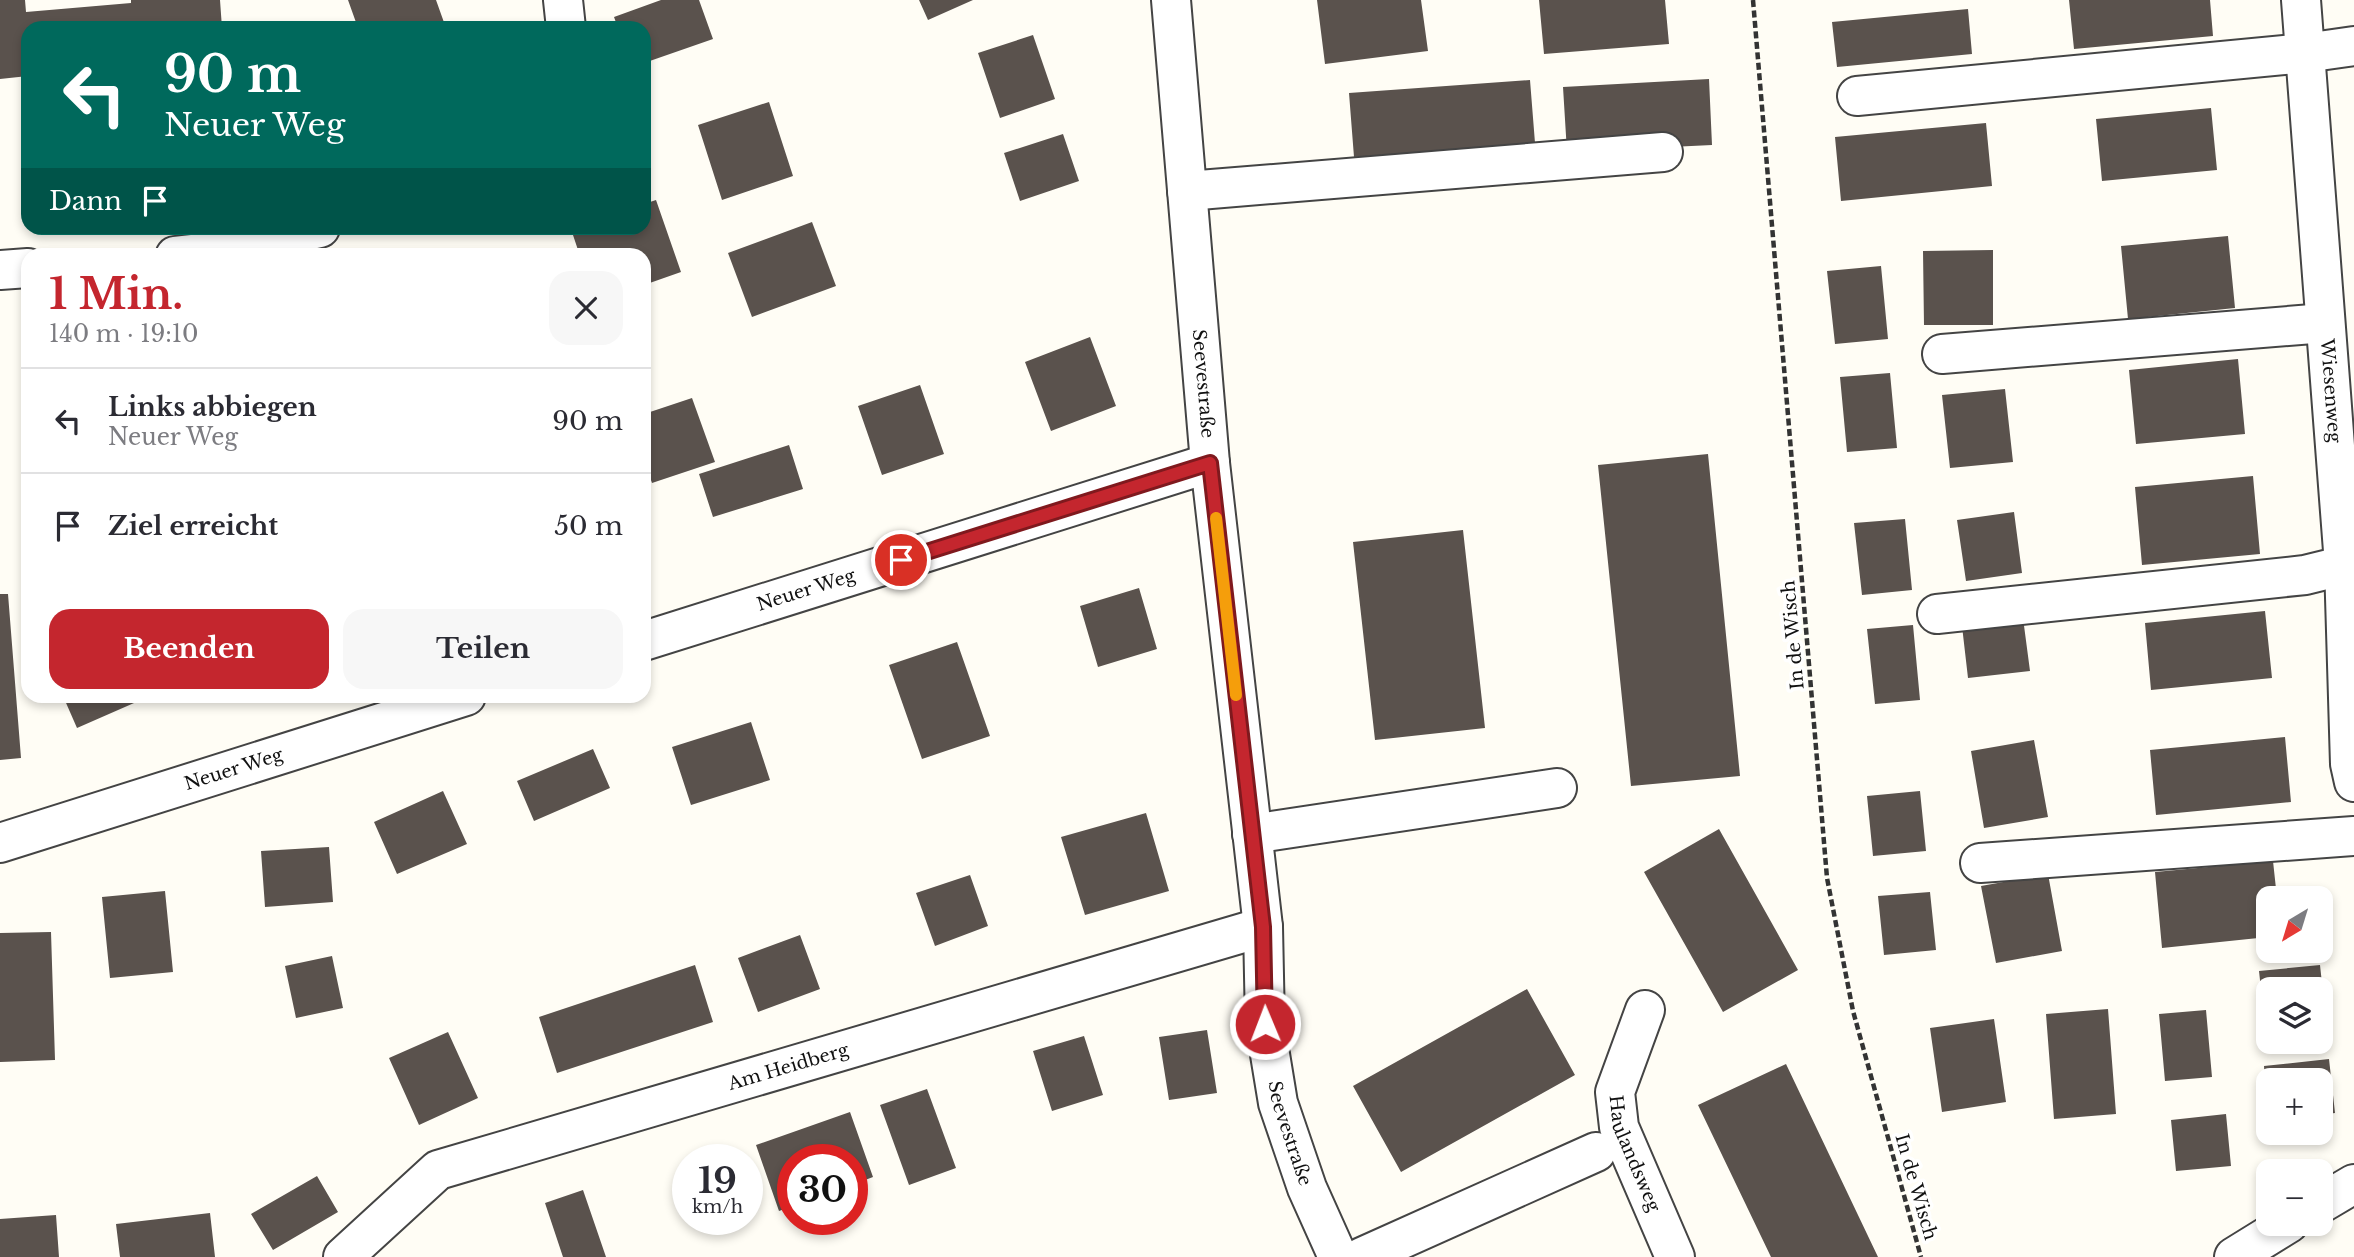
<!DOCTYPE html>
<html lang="de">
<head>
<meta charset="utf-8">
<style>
	body { margin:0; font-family:"Libre Baskerville",serif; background:#f7f7f7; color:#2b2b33; height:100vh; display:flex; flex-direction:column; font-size:26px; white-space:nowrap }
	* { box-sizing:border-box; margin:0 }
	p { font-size:23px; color:#7c7c81 }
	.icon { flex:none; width:38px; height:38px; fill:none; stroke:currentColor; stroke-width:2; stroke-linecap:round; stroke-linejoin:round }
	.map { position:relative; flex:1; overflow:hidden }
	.drawer { position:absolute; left:21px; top:248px; width:630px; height:455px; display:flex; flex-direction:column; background:#fff; border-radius:21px; box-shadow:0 4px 10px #0003 }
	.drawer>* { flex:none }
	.guide { position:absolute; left:21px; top:21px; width:630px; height:214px; border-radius:21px; box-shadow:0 4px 10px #0003; background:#00695c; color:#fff; overflow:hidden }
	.needle { width:46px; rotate:218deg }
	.tools { position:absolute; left:2256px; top:886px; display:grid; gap:14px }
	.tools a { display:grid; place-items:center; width:77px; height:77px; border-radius:14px; background:#fff; box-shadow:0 4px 10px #0003; font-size:35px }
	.speed { position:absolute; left:672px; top:1144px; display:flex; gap:14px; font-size:35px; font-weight:700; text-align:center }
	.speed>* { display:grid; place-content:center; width:91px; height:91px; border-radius:50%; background:#fff; box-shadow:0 4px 10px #0003; line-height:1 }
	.speed small { font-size:18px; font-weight:400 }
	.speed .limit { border:10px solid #d22; background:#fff; color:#111 }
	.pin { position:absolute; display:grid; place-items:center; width:60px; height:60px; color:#fff; margin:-30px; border:4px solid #fff; border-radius:50%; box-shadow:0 2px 7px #0007 }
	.me { position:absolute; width:77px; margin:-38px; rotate:359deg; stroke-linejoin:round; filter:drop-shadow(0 0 5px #0008) }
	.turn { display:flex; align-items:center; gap:24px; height:147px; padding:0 28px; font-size:32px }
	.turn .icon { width:91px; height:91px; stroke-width:2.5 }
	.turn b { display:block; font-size:49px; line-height:60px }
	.then { display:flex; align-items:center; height:66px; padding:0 28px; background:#0003; gap:14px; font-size:26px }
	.round { display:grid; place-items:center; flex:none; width:74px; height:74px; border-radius:21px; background:#f7f7f7 }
	.head { display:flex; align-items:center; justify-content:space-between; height:119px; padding:0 28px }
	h1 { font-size:42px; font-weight:800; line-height:52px; color:#c4262e }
	.cta { display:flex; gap:14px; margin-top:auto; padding:14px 28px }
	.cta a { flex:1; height:80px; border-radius:21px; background:#c4262e; color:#fff; font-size:28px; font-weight:800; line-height:80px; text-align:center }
	.cta a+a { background:#f7f7f7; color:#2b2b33 }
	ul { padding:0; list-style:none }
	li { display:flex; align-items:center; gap:21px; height:105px; padding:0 28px; border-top:2px solid #e1e1e2 }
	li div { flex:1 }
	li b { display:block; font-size:26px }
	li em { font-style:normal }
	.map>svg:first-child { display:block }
	.building { fill:#5a524d }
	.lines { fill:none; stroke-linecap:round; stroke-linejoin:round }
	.minor-casing { stroke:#444; stroke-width:42 }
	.path { stroke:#333; stroke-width:4.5; stroke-dasharray:7 3.5; stroke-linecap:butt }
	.minor { stroke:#fff; stroke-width:38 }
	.route-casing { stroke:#7f191e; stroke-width:18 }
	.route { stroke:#c4262e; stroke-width:12 }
	.slow { stroke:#f59e0b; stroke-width:12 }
	.labels { text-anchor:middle; stroke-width:7; stroke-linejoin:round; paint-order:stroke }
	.street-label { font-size:18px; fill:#111; stroke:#fff }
</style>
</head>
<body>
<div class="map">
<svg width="2354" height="1257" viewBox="0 0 2354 1257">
	<rect width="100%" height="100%" fill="#fffdf5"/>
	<path class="building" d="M0,0H25L26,12L131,3V0H220L222,28H28V76L0,79Z
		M348,0H436L446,28H358Z
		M661,0H699L713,39L644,63V28H618L614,17Z
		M919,0H973L928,20Z
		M1317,0H1421L1428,51L1325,64Z
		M1539,0H1665L1669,44L1544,54Z
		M2069,0H2210L2213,36L2074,49Z
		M1968,9L1972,54L1837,67L1832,22Z
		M1033,35L1055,99L1000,118L978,53Z
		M1709,79L1712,145L1567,152L1563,87Z
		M1530,80L1535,143L1354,157L1349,93Z
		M769,102L793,176L722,200L698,125Z
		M2211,108L2217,170L2102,181L2096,119Z
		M1986,123L1992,186L1841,201L1835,137Z
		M1063,134L1079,181L1020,201L1004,153Z
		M656,200L681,272L644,285V256H580L571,229L644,228V204Z
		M812,222L836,286L752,317L728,253Z
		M2228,236L2235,308L2128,319L2121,246Z
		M491,250L492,256H475V255Z
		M1993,250V325H1924L1923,251Z
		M1881,266L1888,339L1835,344L1827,271Z
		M1090,337L1116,406L1051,431L1025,362Z
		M2238,359L2245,434L2136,444L2129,370Z
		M1890,373L1897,448L1847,452L1840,377Z
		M920,385L944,454L882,475L858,406Z
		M2005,389L2013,462L1950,468L1942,395Z
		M692,398L715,462L652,483L644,460V414Z
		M789,445L803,489L713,517L699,474Z
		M1708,454L1740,776L1631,786L1598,465Z
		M2253,476L2260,554L2142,565L2135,487Z
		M2014,512L2022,573L1966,581L1957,520Z
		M1905,519L1912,590L1862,595L1854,523Z
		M1463,530L1485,728L1375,740L1353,542Z
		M1139,588L1157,649L1098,667L1080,606Z
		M0,594H8L21,758L0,760Z
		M2265,611L2272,678L2151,690L2145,623Z
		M2023,618L2030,671L1968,678L1962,626Z
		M1913,625L1920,700L1875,704L1867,629Z
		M957,642L990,736L922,759L889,665Z
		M63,696H150L77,728Z
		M751,722L770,780L691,805L672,747Z
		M2285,737L2291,802L2156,815L2150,750Z
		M2034,740L2048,817L1984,828L1971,751Z
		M593,749L610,788L534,821L517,781Z
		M443,791L467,844L397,874L374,822Z
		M1920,791L1926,851L1873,856L1867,796Z
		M1146,813L1169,891L1085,915L1061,837Z
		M1719,829L1798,970L1723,1012L1644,872Z
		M329,847L333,902L265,907L261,851Z
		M2273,861L2277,898H2268V937L2162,948L2155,872Z
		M2048,874L2062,951L1996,963L1981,886Z
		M970,875L988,926L935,946L916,893Z
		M165,891L173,972L110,978L102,897Z
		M1930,892L1936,950L1884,955L1878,896Z
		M51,932L55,1060L0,1062V933Z
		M800,935L820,989L758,1012L738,958Z
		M332,956L343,1008L296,1018L285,966Z
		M695,965L713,1022L557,1073L539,1017Z
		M2320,965L2326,1020H2320V989H2268V1026H2265L2259,971Z
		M1527,989L1575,1075L1401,1172L1353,1086Z
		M2108,1009L2116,1114L2054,1119L2046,1014Z
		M2206,1010L2212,1077L2165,1081L2159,1014Z
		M1994,1019L2006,1102L1942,1112L1930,1028Z
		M1207,1030L1217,1093L1169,1100L1159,1037Z
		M448,1032L478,1098L419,1125L389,1058Z
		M1084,1036L1103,1095L1052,1111L1033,1051Z
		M2329,1059L2335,1113L2320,1115V1080H2268V1093H2266L2264,1066Z
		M1786,1064L1878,1257H1771L1698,1105Z
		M927,1089L956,1168L909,1185L880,1105Z
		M850,1112L873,1177L852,1185V1160H793V1206L779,1211L756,1145Z
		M2226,1114L2231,1166L2176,1171L2171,1120Z
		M317,1176L338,1212L273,1250L251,1214Z
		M583,1190L606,1257H563L545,1203Z
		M210,1213L215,1257H120L116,1224Z
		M56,1215L59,1257H0V1219Z"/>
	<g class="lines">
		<g class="minor-casing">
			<g id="minor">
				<path d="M563,0L566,28"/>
				<path id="s1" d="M1171,0L1210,463L1263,927L1265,1024L1278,1103L1307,1188L1338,1257"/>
				<path id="s2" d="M2301,0L2344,564L2350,764L2354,782"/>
				<path d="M1857,96L2305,53L2354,46"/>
				<path d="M1187,191L1663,152"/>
				<path d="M175,256L211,252L320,228"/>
				<path d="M0,270L28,268"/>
				<path d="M1942,354L2325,323"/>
				<path d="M1937,614L2305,575L2354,563"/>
				<path id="s3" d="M644,641L1210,463"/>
				<path d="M1252,834L1557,788"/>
				<path id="s4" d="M0,843L466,696"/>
				<path d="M1980,863L2354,836"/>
				<path id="s5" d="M1645,1010L1615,1092L1619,1127L1675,1257"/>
				<path d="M2320,1204L2354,1184"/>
				<path id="s6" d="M343,1257L438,1170L1263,927"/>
				<path d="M1362,1257L1596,1152"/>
				<path d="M2234,1257L2289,1223"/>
			</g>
		</g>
		<path class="path" d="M1753,0L1827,878L1853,1011L1921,1257"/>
		<use href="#minor" class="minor"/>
	</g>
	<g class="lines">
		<g class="route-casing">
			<path id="route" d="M901,560L1210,463L1263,927L1265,1024"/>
		</g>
		<use href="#route" class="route"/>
		<path class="slow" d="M1216,518L1236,695"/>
	</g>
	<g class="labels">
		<g class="street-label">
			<text dy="6" stroke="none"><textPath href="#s1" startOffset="385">Seevestraße</textPath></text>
			<text dy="6" stroke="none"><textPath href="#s2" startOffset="392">Wiesenweg</textPath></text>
			<text dy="6" stroke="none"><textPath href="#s3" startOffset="170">Neuer Weg</textPath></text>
			<text transform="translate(1793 635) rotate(-95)" y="6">In de Wisch</text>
			<text dy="6" stroke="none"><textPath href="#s4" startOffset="245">Neuer Weg</textPath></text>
			<text dy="6" stroke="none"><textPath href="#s6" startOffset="494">Am Heidberg</textPath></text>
			<text dy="6" stroke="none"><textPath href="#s1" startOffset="1141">Seevestraße</textPath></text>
			<text dy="6" stroke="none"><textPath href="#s5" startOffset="152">Haulandsweg</textPath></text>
			<text transform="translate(1916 1187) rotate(74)" y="6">In de Wisch</text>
		</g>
	</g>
</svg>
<div class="tools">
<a><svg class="needle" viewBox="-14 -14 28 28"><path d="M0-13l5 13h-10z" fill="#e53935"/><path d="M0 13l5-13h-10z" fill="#7c7c81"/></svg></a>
<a><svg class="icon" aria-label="layers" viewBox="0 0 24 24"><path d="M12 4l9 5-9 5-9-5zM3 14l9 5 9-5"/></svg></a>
<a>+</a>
<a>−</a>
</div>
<div class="speed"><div>19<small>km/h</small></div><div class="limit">30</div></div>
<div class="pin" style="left:901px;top:560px;background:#d93025"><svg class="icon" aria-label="arrive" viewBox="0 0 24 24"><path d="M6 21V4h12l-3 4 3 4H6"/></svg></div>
<svg class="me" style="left:1265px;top:1024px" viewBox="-20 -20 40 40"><circle r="17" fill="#c4262e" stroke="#fff" stroke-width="3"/><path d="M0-11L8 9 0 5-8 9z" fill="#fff"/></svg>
<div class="guide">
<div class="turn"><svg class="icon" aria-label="left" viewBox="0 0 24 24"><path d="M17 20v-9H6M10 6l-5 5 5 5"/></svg><div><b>90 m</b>Neuer Weg</div></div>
<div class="then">Dann<svg class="icon" aria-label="arrive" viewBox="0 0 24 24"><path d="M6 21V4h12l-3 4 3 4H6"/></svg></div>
</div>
<section class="drawer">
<div class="head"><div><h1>1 Min.</h1><p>140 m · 19:10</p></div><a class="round"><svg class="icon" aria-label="close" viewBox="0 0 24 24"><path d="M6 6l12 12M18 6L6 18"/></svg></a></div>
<ul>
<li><svg class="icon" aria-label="left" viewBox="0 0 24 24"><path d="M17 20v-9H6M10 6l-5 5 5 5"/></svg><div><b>Links abbiegen</b><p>Neuer Weg</p></div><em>90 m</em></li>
<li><svg class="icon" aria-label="arrive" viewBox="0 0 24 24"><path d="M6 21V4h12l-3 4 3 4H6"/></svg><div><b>Ziel erreicht</b></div><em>50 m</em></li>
</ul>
<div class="cta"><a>Beenden</a><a>Teilen</a></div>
</section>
</div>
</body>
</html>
